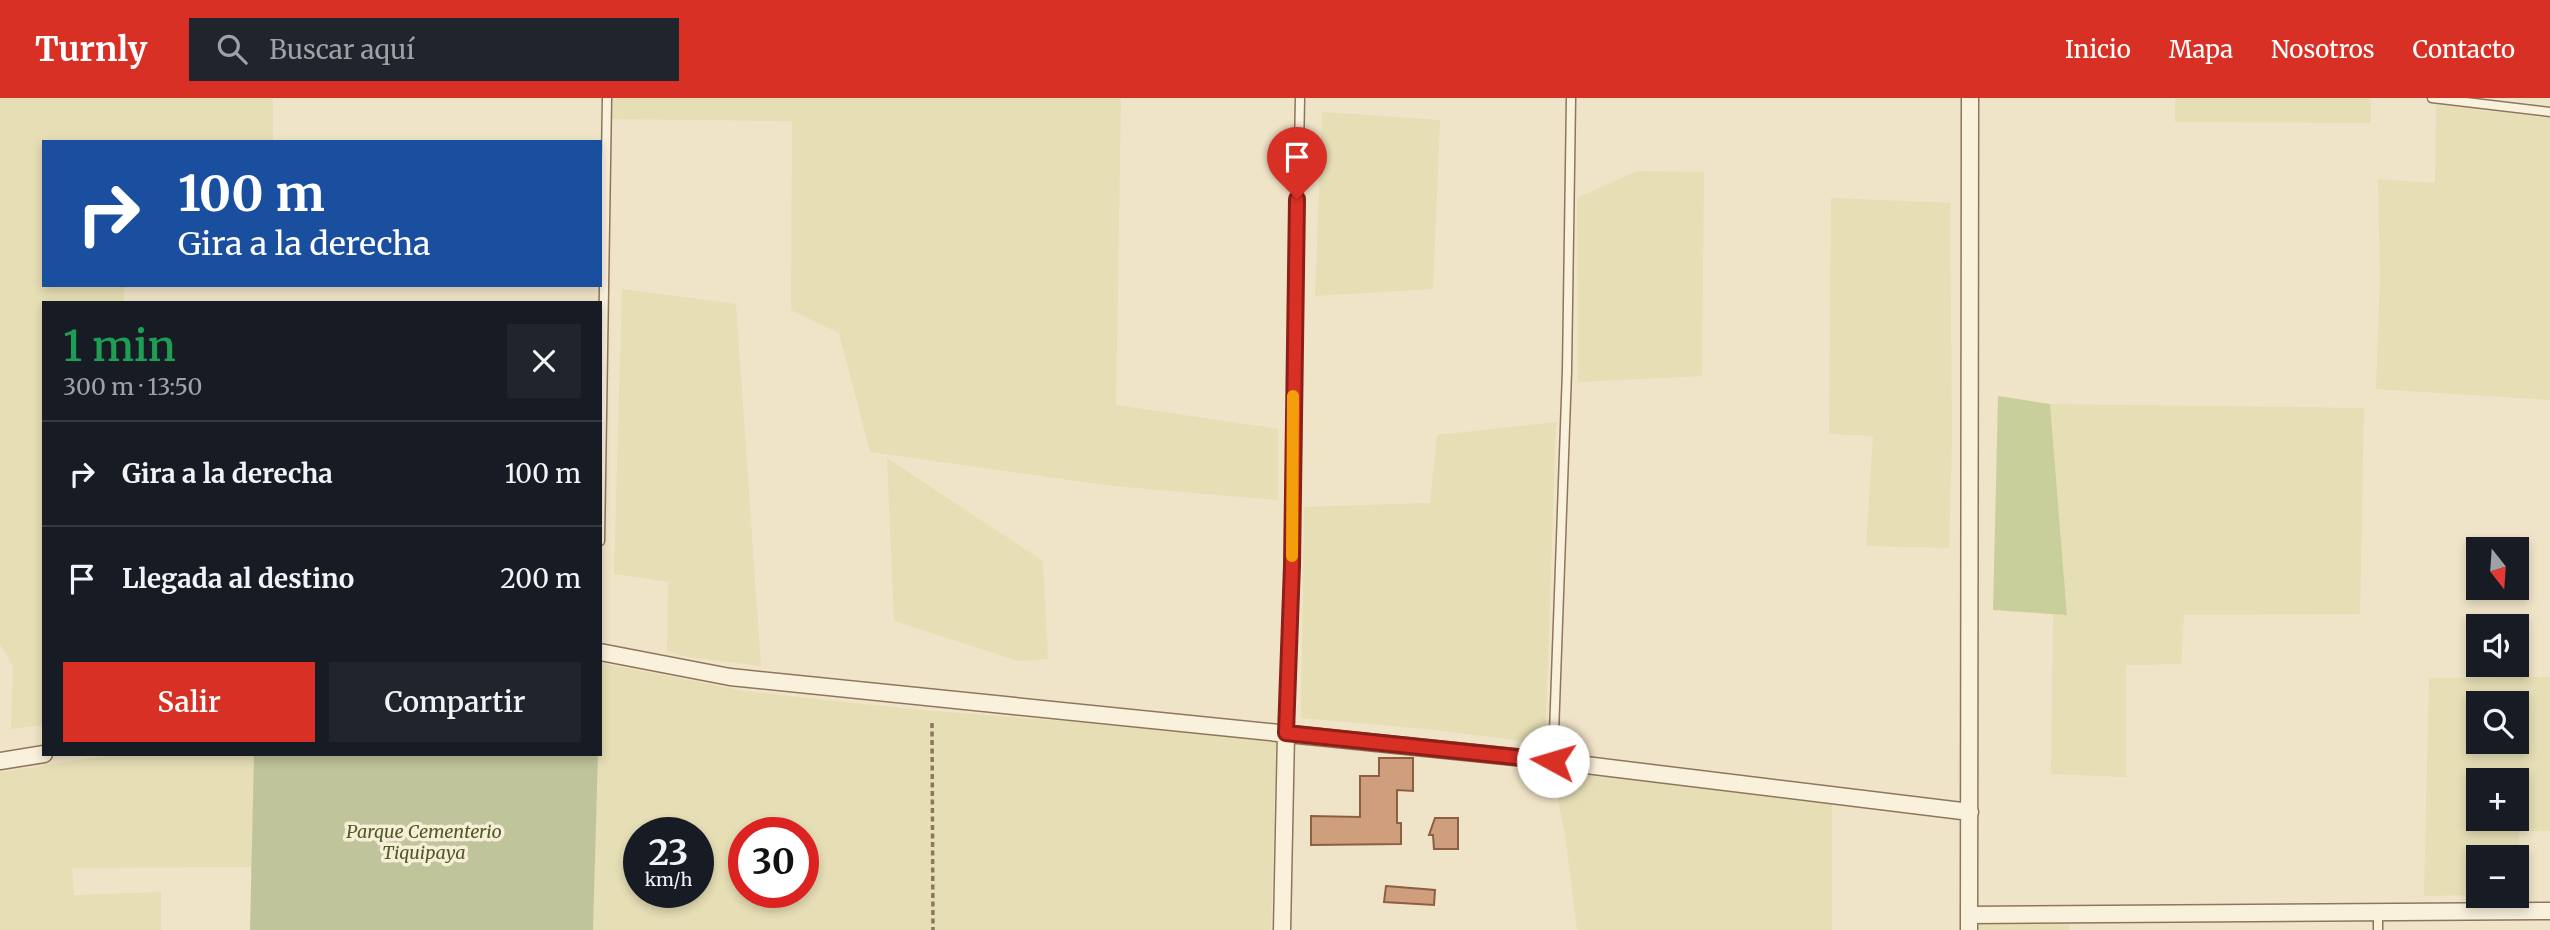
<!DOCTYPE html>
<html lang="es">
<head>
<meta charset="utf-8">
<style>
	body { margin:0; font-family:Merriweather,serif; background:#20242c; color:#f1f3f6; height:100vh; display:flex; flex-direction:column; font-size:26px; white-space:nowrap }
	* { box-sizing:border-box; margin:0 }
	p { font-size:23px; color:#9ea1a6 }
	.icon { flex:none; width:38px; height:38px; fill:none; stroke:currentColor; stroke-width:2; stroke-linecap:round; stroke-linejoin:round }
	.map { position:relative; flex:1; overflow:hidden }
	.side { position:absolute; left:42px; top:203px; width:560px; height:455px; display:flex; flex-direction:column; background:#171b24; border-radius:0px; box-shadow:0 4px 10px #0003 }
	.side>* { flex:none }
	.banner { position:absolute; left:42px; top:42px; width:560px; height:147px; border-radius:0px; box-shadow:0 4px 10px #0003; background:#1a4fa0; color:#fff; overflow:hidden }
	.needle { width:46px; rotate:163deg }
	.fabs { position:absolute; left:2466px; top:439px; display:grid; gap:14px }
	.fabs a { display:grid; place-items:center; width:63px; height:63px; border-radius:0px; background:#171b24; box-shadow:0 4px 10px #0003; font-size:35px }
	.speed { position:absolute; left:623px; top:719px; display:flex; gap:14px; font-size:35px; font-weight:700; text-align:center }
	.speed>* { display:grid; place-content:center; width:91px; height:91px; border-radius:50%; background:#171b24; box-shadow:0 4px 10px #0003; line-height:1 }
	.speed small { font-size:18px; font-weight:400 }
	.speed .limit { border:10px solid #d22; background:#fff; color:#111 }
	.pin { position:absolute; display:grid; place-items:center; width:60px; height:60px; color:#fff; margin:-72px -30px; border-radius:50% 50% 50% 0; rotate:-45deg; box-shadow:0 0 7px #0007 }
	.pin .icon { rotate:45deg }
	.me { position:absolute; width:77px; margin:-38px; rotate:276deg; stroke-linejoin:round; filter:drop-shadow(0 0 5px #0008) }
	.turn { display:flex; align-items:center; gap:24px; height:147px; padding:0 21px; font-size:32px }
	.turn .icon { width:91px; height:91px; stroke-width:2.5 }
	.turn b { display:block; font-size:49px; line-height:60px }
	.round { display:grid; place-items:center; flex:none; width:74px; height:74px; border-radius:0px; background:#20242c }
	.head { display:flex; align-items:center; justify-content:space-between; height:119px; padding:0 21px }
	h1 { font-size:42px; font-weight:600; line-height:52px; color:#1e9e55 }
	.primary-button { display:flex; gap:14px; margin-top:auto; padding:14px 21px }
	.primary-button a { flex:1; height:80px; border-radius:0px; background:#d93025; color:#fff; font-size:28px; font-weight:600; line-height:80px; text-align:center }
	.primary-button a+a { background:#20242c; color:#f1f3f6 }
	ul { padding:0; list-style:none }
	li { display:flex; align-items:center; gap:21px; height:105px; padding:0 21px; border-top:2px solid #363941 }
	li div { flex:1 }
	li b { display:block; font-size:26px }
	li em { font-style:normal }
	header { display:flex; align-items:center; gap:42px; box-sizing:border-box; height:98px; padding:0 35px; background:#d93025; color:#fff }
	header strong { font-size:33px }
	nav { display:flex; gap:38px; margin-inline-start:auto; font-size:24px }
	.search { width:490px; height:63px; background:#20242c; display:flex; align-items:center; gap:18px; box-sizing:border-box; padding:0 24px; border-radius:0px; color:#9ea1a6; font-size:26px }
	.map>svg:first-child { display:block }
	.farmland { fill:#e6deb5; fill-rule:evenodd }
	.green { fill:#c9cf9b }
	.cemetery { fill:#bfc49a }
	.building { fill:#cf9f7d; stroke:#8d5f41; stroke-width:2 }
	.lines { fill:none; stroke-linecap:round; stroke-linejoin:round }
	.lane-casing { stroke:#8d765c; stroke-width:11 }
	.street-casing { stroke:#8d765c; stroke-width:19 }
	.path { stroke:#8d765c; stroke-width:3.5; stroke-dasharray:5 3.5; stroke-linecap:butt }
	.lane { stroke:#faf1dc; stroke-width:8 }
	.street { stroke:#faf1dc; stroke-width:16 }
	.route-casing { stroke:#8d1f18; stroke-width:18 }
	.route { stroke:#d93025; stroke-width:12 }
	.slow { stroke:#f59e0b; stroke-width:12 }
	.labels { text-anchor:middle; stroke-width:7; stroke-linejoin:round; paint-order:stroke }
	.park-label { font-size:18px; font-style:italic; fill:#4d5a26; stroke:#f7eed8 }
</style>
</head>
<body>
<header>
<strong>Turnly</strong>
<div class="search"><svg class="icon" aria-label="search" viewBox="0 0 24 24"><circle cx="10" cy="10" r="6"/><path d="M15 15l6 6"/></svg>Buscar aquí</div>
<nav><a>Inicio</a><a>Mapa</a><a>Nosotros</a><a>Contacto</a></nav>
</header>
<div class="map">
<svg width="2550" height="832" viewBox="0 0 2550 832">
	<rect width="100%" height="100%" fill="#f0e4c8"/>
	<path class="farmland" d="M0,0H273V44H44V187H124V205H44V627L11,631L13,568L0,546Z
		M605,0H1121L1116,307L1278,331V402L1113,388L870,354L839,235L791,212L792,23L605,21Z
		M2175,0H2371V25L2175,24Z
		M2436,7L2550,20V302L2376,291L2380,178L2378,81L2435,85Z
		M1322,14L1440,22L1433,191L1315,198Z
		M1637,73L1704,74L1702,278L1578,284L1577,100Z
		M1831,100L1950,105L1952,342L1949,450L1866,448L1873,338L1829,336Z
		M622,191L736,206L761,568L687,559L667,553L668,484L614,476Z
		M2050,306L2364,310L2360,516L2184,517L2181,566L2126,567V679L2051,676L2053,516H2067Z
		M1556,324L1545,646L1426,631L1301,620L1304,409L1430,405L1437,337Z
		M887,360L1043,463L1048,561L1019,563L894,523Z
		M601,565L744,593L910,611L1276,640L1271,832H593L598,656H600ZM639,735H698V794H639ZM744,735H803V794H744Z
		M2550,579V733H2519L2521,796H2517L2516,760H2478V797L2424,798L2429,580ZM2478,606H2516V644H2478ZM2478,682H2516V721H2478Z
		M119,656H254L253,769L72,770L74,797L161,794V832H0V674Z
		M1553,675L1649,682L1832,702V832H1577L1566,744Z
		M2069,824V832H1978L1980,825Z"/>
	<path class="green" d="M1998,298L2050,306L2067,517L1993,512Z"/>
	<path class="cemetery" d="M254,656H598L593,832H250Z"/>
	<path class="building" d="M1379,660H1413V693L1397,692V725H1401V746L1311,747V718L1360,719V678H1379Z
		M1435,720H1458V751H1434L1433,737H1429Z
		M1386,788L1435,792L1434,807L1384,804Z"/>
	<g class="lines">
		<g class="lane-casing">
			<path id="lane" d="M2432,0L2550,14
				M600,443L607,0
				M1286,635L1291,467L1300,0
				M1553,663L1567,273L1571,1
				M2378,832V814"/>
		</g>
		<g class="street-casing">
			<path id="street" d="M600,554L730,579L1553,663L1970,714
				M0,663L44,656
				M1969,817L2550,813
				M1282,832L1286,635
				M1969,832L1970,0"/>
		</g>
		<path class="path" d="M932,625L933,832"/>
		<use href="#lane" class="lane"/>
		<use href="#street" class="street"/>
	</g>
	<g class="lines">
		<g class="route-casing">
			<path id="route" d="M1297,101L1292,467L1286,635L1553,663"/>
		</g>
		<use href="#route" class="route"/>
		<path class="slow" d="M1292,458L1293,298"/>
	</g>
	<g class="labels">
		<g class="park-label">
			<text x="424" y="740">Parque Cementerio<tspan x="424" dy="21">Tiquipaya</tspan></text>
		</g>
	</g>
</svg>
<div class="fabs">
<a><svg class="needle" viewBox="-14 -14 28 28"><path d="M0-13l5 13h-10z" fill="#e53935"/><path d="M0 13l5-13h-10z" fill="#9ea1a6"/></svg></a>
<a><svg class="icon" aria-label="sound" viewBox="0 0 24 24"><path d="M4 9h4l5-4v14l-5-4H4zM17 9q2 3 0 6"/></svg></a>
<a><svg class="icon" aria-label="search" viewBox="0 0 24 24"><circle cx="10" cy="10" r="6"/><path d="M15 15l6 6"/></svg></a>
<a>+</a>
<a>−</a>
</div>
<div class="speed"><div>23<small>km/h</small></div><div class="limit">30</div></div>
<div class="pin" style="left:1297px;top:101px;background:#d93025"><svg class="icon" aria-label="arrive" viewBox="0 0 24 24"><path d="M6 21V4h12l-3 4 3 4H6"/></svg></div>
<svg class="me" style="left:1553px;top:663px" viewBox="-20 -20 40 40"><circle r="19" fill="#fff"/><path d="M0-13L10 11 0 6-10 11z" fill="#d93025"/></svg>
<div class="banner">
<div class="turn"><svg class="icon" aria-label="right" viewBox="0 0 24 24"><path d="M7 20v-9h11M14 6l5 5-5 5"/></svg><div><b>100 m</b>Gira a la derecha</div></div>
</div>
<section class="side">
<div class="head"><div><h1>1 min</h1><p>300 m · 13:50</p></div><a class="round"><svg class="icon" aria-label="close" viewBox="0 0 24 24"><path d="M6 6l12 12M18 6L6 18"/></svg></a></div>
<ul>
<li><svg class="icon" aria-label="right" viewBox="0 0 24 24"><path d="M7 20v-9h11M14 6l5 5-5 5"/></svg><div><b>Gira a la derecha</b></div><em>100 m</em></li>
<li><svg class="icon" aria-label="arrive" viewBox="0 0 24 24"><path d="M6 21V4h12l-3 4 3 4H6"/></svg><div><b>Llegada al destino</b></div><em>200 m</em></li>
</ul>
<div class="primary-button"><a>Salir</a><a>Compartir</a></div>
</section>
</div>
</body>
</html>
